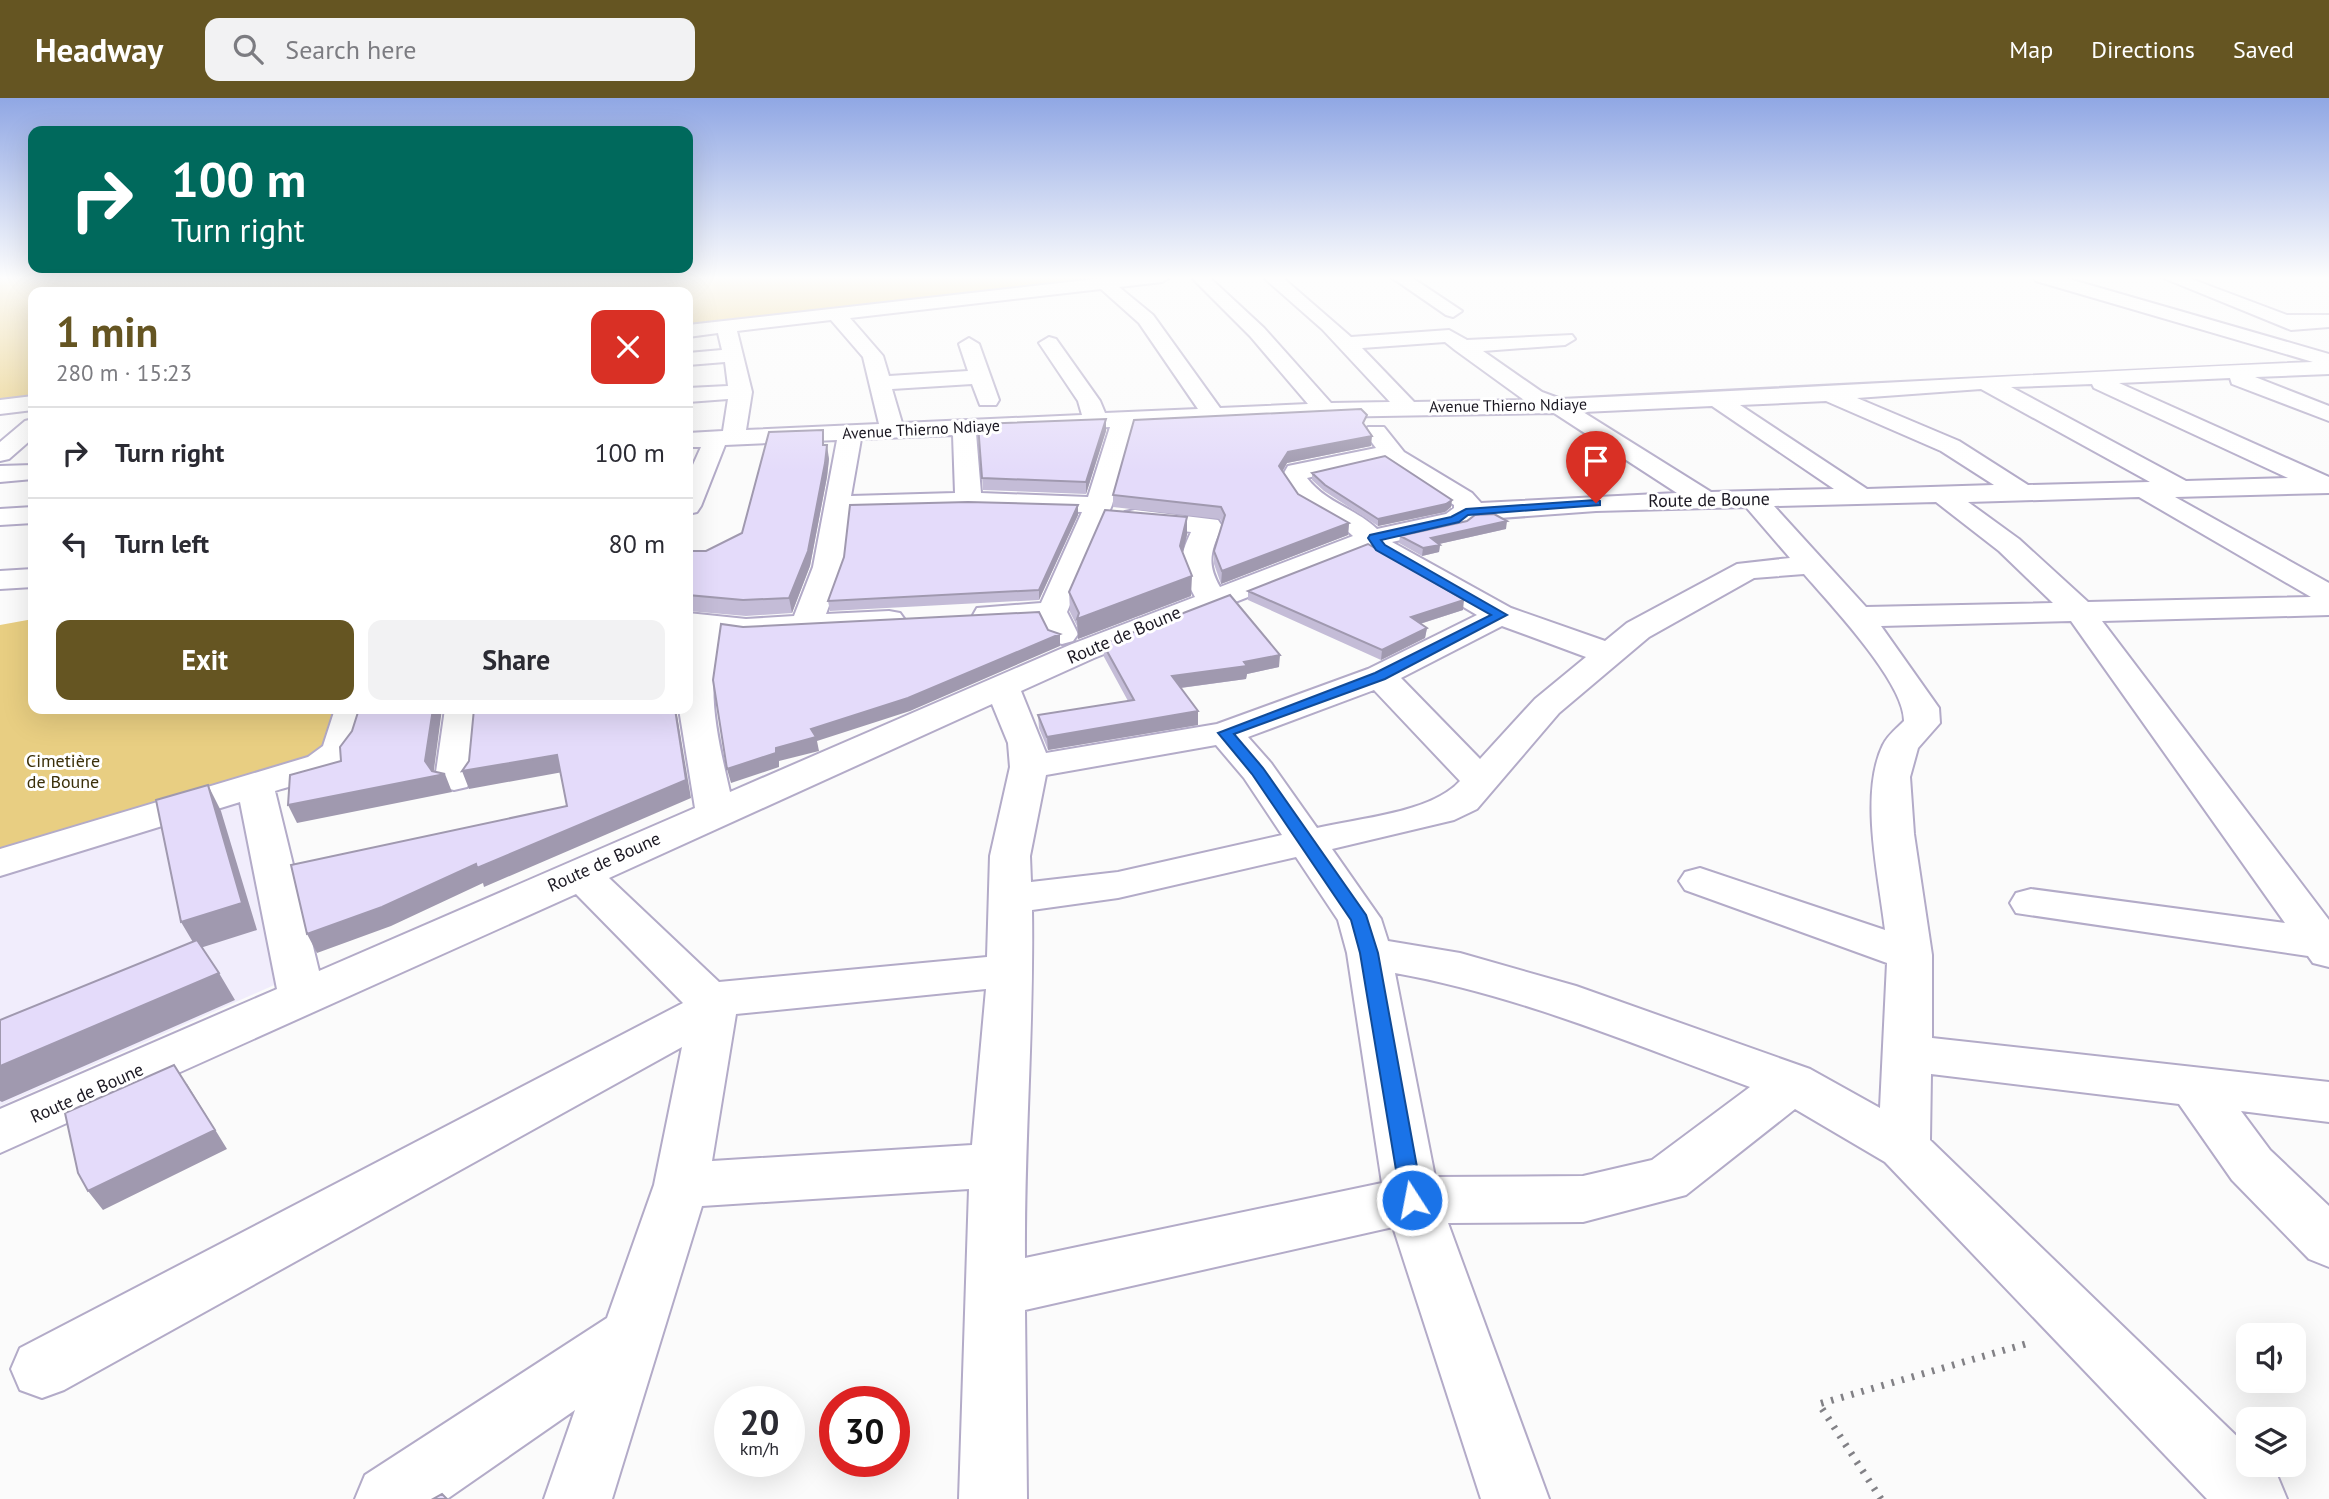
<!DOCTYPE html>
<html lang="en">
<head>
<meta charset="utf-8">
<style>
	body { margin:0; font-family:"PT Sans",sans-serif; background:#f2f2f3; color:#2b2b33; height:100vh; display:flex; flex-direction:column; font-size:26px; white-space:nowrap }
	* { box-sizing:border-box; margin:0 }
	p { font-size:23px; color:#7c7c81 }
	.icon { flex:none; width:38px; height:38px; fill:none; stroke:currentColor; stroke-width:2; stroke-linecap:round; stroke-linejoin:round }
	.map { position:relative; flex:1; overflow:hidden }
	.sheet { position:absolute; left:28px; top:189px; width:665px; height:427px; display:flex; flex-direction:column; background:#fff; border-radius:14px; box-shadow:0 7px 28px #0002 }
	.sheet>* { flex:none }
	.top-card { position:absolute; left:28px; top:28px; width:665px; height:147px; border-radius:14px; box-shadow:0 7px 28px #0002; background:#00695c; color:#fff; overflow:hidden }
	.tools { position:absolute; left:2236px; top:1225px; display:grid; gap:14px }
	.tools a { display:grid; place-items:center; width:70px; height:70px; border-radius:14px; background:#fff; box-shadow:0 7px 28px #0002; font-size:35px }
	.speed { position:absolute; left:714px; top:1288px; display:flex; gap:14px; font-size:35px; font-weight:700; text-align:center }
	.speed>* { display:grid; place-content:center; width:91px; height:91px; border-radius:50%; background:#fff; box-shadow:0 7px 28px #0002; line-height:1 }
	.speed small { font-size:18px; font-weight:400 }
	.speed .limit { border:10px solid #d22; background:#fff; color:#111 }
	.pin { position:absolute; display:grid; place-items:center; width:60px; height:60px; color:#fff; margin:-72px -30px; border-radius:50% 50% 50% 0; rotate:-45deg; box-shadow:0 0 7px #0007 }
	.pin .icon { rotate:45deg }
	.me { position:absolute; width:77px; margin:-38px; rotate:349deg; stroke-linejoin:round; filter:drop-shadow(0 0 5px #0008) }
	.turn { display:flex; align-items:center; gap:24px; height:147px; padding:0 28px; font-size:32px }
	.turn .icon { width:91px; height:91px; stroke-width:2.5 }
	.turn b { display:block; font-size:49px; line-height:60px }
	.round { display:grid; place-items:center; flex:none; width:74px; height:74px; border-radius:14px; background:#f2f2f3 }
	.headline { display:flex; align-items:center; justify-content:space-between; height:119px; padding:0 28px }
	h1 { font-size:42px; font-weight:800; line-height:52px; color:#655522 }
	.cta { display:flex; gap:14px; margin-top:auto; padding:14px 28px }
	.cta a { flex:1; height:80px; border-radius:14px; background:#655522; color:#fff; font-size:28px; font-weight:800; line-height:80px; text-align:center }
	.cta a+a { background:#f2f2f3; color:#2b2b33 }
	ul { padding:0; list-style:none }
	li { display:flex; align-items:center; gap:21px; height:91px; padding:0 28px; border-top:2px solid #e1e1e2 }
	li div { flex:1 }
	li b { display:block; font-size:26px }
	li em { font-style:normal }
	header { display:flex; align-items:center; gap:42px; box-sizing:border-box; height:98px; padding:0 35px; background:#655522; color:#fff }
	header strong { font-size:33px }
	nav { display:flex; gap:38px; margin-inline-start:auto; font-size:24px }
	.search { width:490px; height:63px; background:#f2f2f3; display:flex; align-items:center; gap:18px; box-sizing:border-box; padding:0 24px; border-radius:14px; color:#7c7c81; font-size:26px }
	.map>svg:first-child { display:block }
	.built { fill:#f1edfc }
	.green { fill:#e8ce82 }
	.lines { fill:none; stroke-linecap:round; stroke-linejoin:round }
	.minor-casing { stroke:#b3abc8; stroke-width:4 }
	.path { stroke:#828186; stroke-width:7; stroke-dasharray:2.5 8; stroke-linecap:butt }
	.minor { fill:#fff; fill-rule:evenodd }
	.wall { fill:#c4bcd7 }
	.shaded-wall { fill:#a099af }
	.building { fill:#e4dbfa; stroke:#a099af; stroke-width:2 }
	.route { fill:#1a73e8; stroke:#114b97; stroke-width:2 }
	.labels { text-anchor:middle; stroke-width:6; stroke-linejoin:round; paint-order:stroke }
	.far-street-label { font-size:16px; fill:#1b1822; stroke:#fff }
	.street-label { font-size:18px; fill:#1b1822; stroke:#fff }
	.park-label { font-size:18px; fill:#3b300a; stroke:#fff }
</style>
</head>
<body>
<header>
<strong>Headway</strong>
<div class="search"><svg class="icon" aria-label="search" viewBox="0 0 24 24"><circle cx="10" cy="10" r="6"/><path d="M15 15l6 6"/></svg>Search here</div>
<nav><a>Map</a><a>Directions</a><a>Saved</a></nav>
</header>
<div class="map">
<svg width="2329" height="1401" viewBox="0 0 2329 1401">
	<rect width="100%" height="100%" fill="#fbfbfb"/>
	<path class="built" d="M238,697L281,884L0,1008V770Z"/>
	<path class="green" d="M0,179H1105L853,210L688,226V194H33V297L0,302Z
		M33,521V611H340L319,659L0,759V527Z"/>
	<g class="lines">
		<g class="minor-casing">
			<path id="minor" d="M1113,179H1170L1162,184L1119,189L1153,217L1220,310L1308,306L1250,238L1191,179H1209L1264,230L1331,305L1390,304L1322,231L1263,179H1282L1351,239L1449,232L1467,242L1572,237L1575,241L1565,247L1483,253L1542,294L1561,301C1812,290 2062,274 2313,264L2036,183L2034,179H2062L2329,256V276L2255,279L2329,308V323L2232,286L2230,280L2119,285L2329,379V395L2175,399L2329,485V517L2102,523L2329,822V869L2313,865L2308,858L2016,815L2010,805L2016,795L2031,791L2285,825L2071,523L1881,528L1939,610L1940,625L1918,650L1910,679L1914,736L1932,857V940L2329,984V1024L2241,1013L2270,1052L2329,1108V1169L2309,1161L2232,1082L2179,1006L1931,976L1930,1042L2249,1350V1367H2266L2277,1377L2287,1401H2207L1885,1064L1795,1011L1686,1097L1583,1124L1448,1125L1549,1401H1481L1393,1129L1025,1212L1027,1401H959L969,1091L702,1108L612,1401H544L575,1312L447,1401H355L365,1377L607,1220L654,1087L682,949L64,1292L42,1300L20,1292L11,1271L20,1250L683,905L576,796L0,1055V1011L277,891L240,704L0,778V751L308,659L323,648L335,611H369C357,678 334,675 275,693L319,873L695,710L679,611H688V542L691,533H688V515L746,521L794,518L813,469L837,342L725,347L701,408L697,414L688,416V378L701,349H688V335L723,333L728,301L688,304V290L728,288L725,264L688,267V255L722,252L718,235L688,239V227ZM1101,191L1139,225L1198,311L1105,315L1100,303L1056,241L1049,239L1039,245L1078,303L1082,317L902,325L892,291L972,286L980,307H996L999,302L979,246L969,240L959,246L968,273L889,278L883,258L850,220ZM831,222L863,259L879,326L746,332L752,294L737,233ZM1445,244L1455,252L1524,302L1414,304L1362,250ZM2092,286L2094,290L2288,380L2186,383L2011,289ZM1981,291L2150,384L2028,387L1959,343L1857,300ZM1826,303L1941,353L1994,387L1867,391L1740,307ZM1712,308L1834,391L1711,394L1583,314ZM1554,315L1677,395L1481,405L1472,395L1404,354L1384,329H1368L1364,334L1376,350L1288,368L1281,380L1299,405L1344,430L1353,438L1220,489C1206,465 1211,453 1222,428L1218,422L1135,412L1125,414L1121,420L1125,426L1191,434C1177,464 1180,470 1195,499L1072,546L730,694C718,641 704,589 722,535L746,539L889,531L900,529L905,522L900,515L889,513L826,516L843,469L849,414L969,411L1082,414L1041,505L977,510L973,517L977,524L988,526L1041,524L1051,543L1062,546L1073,543L1078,536L1067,514L1112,407L1133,328L1325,319ZM1110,329L1088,399L981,395L976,335ZM953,337L955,395L851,398L861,341ZM1385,362L1454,407V410L1446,416L1377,431C1355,410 1326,405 1307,380ZM2139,399L2311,499L2088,504L2019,441L1968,404ZM1936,404L1999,453L2053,505L1866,509L1774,408ZM1746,409L1790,460L1737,466L1627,525L1605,543L1511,510L1392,444L1465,428L1473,422L1596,413ZM1367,452L1477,517L1368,571L1217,626L1046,655L1021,593L1094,560ZM1804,476C1830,506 1905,585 1904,623C1897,630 1887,638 1883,647C1859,696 1879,779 1885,832L1700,770L1685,774L1679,783L1685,792L1887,865L1880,1010L1810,971L1576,888L1460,855L1388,843L1381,821L1332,751L1454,722L1477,711L1559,615L1649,539L1754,480ZM1502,528L1586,559L1535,601L1480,661L1401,580ZM1374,592L1460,683C1431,715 1359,720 1317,730L1271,665L1248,639ZM992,606L1008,645L1010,669L990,758L987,859L719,884L609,780ZM1216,647L1244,680L1282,737L1118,774L1031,784L1030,758L1046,677ZM1296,759L1338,822L1347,855L1382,1085L1025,1160C1024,1044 1034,928 1032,812L1118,800ZM1395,875C1518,897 1633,946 1750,989L1652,1062L1583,1078L1435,1079ZM986,891L972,1047L712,1063L736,916Z
				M1391,179H1411L1462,213L1453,219L1446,217Z
				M2161,179H2186L2287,217H2329V229L2291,232Z
				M33,298V312L0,316V302Z
				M33,321V340L9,361L0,363V344L25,323Z
				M33,367V381L0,384V368Z
				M33,409V425L0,427V411Z
				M33,471V489L0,491V473Z
				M445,611H479L473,681L467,689L454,692L441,689L435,681Z"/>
		</g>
		<path class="path" d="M1881,1401L1819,1306L2029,1245"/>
		<use href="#minor" class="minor"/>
	</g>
	<path class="wall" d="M1106,321V333L1086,396L983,392L978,326Z
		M1365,328L1371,348L1287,365L1283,373L1298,396L1349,425L1348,437L1221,486L1214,466V453L1222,425L1220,421L1113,409V397Z
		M825,347L829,361L827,379L810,468L792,515L746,518L688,513V453H706L742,435Z
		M1312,375L1451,409L1445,414L1378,428L1324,393L1312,382Z
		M1078,407V417L1039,502L830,513L828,503Z
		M1506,431L1439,446L1440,447L1439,454L1422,458L1399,445L1400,438Z
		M1187,437L1182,455L1191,498L1078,541L1077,528L1070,514L1069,494Z
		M1248,493L1463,512L1420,526L1427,530L1425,540L1381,562L1248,502Z
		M1103,546L1279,569L1247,576L1246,581L1181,590L1198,613V627L1048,652L1039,630L1038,617L1128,603L1104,559Z"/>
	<path class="shaded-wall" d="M1106,321V333L1086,396V384Z
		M1372,338L1371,348L1287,365L1279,379V368L1288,354Z
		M827,347L829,361L827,379L810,468L792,515L789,500Z
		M1452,402L1451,409L1445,414L1378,428V421Z
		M1078,407V417L1039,502V492Z
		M1187,419V437L1180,467V448Z
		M1507,423L1506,431L1430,448L1431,440Z
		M1349,425L1348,437L1221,486L1222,473Z
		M1440,447L1439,454L1422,458L1423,450Z
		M1192,478L1191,498L1078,541L1077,521Z
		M1464,502L1463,512L1410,529L1411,519Z
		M1427,530L1425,540L1381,562L1382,552Z
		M1060,536V548L910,613L817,643L819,653L779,663V669L731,685L727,671L776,650L811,631Z
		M1280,557L1279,569L1247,576L1246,581L1172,591V578Z
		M433,611H442L433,679L445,676L452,694L297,725L288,707L425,663Z
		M675,611H678H676L691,700L484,789L483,785L391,828L317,855L307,836L476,766L686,682Z
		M1198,613V627L1048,652L1047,639Z
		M557,657L563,674L469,691L462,673Z
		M208,687L221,713L257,832L197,851L181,824Z
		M219,875L235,902L2,1004L0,1003V968Z
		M187,986L227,1051L103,1112L88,1093Z"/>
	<path class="building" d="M1361,311L1367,317L1363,325L1372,338L1288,354L1279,368L1298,396L1349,425L1222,473L1214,453L1225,417L1221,409L1113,397L1134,322Z
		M1106,321L1086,384L982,380L978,326Z
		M823,332V347H827L825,365L808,453L789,500L743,502L688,497V453H706L742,435L769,334Z
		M1385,358L1452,402L1446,406L1378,421L1325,387L1312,375Z
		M968,404L1078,407L1039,492L828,503L844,459L850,407Z
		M1105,412L1187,419L1180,448L1192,478L1077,521L1079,515L1069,494Z
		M1494,416L1507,423L1431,440L1440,447L1423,450L1400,438L1467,423L1475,417Z
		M1368,446L1464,502L1411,519L1427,530L1382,552L1248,493Z
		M1230,497L1280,557L1244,564L1247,568L1172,578L1198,613L1047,639L1038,617L1134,602L1103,546Z
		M1039,514L1048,532L1060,536L908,600L811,631L816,639L776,650V655L727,671L713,582L721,526L743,529Z
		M359,611H433L425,663L432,673L445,676L288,707L290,677L341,663L340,649L352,633Z
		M474,611H675L686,682L477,770L476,766L382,809L307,836L291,767L567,708L557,657L462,673L469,663Z
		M208,687L242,805L181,824L156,702Z
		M197,842L219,875L0,968V922Z
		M174,967L215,1032L88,1093L78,1075L65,1015Z
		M442,1396L447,1401H433Z"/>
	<linearGradient id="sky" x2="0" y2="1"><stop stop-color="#90a7e4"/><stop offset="0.48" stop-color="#fdfdfd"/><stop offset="1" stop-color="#fdfdfd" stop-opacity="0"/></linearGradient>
	<rect width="2329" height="375" fill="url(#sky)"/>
	<path class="route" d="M1596,402L1600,403V407L1468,417L1459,424L1381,442L1385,447L1507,517L1385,581L1234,636L1263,670L1366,817L1378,855L1423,1102L1420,1109L1412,1111L1404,1109L1401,1102L1360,855L1351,822L1252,676L1218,635L1375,575L1491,517L1376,452L1368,440L1370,437L1451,419L1466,411Z"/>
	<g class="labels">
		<g class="far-street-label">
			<text transform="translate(1508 307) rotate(-1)" y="6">Avenue Thierno Ndiaye</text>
			<text transform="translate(921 331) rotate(-3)" y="6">Avenue Thierno Ndiaye</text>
		</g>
		<g class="street-label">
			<text transform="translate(1709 402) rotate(-1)" y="6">Route de Boune</text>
			<text transform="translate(1124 537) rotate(-23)" y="6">Route de Boune</text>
			<text transform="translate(604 764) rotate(-24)" y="6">Route de Boune</text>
			<text transform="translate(87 995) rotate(-24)" y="6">Route de Boune</text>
		</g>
		<g class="park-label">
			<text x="63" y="669">Cimetière<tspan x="63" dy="21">de Boune</tspan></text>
		</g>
	</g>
</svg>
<div class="tools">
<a><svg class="icon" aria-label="sound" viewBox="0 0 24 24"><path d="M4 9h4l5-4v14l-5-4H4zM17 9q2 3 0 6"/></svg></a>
<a><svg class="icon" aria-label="layers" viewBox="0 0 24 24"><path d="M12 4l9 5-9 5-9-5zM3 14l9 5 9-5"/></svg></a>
</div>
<div class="speed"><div>20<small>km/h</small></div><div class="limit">30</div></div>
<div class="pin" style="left:1596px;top:405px;background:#d93025"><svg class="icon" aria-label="arrive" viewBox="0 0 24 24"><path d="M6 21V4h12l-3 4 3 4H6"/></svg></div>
<svg class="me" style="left:1412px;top:1102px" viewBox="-20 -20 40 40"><circle r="17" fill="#1a73e8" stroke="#fff" stroke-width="3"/><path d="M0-11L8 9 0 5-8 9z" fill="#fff"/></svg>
<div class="top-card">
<div class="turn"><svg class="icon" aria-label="right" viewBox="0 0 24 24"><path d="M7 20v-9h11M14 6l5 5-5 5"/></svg><div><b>100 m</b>Turn right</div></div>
</div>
<section class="sheet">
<div class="headline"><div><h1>1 min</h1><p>280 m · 15:23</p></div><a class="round" style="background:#d93025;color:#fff"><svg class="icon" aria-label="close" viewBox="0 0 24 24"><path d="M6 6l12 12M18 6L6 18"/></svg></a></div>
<ul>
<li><svg class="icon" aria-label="right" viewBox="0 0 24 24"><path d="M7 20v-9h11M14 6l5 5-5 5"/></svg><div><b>Turn right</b></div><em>100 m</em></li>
<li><svg class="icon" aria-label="left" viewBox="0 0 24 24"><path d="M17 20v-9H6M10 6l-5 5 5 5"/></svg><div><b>Turn left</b></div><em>80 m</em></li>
</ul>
<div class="cta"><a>Exit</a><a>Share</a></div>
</section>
</div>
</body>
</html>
